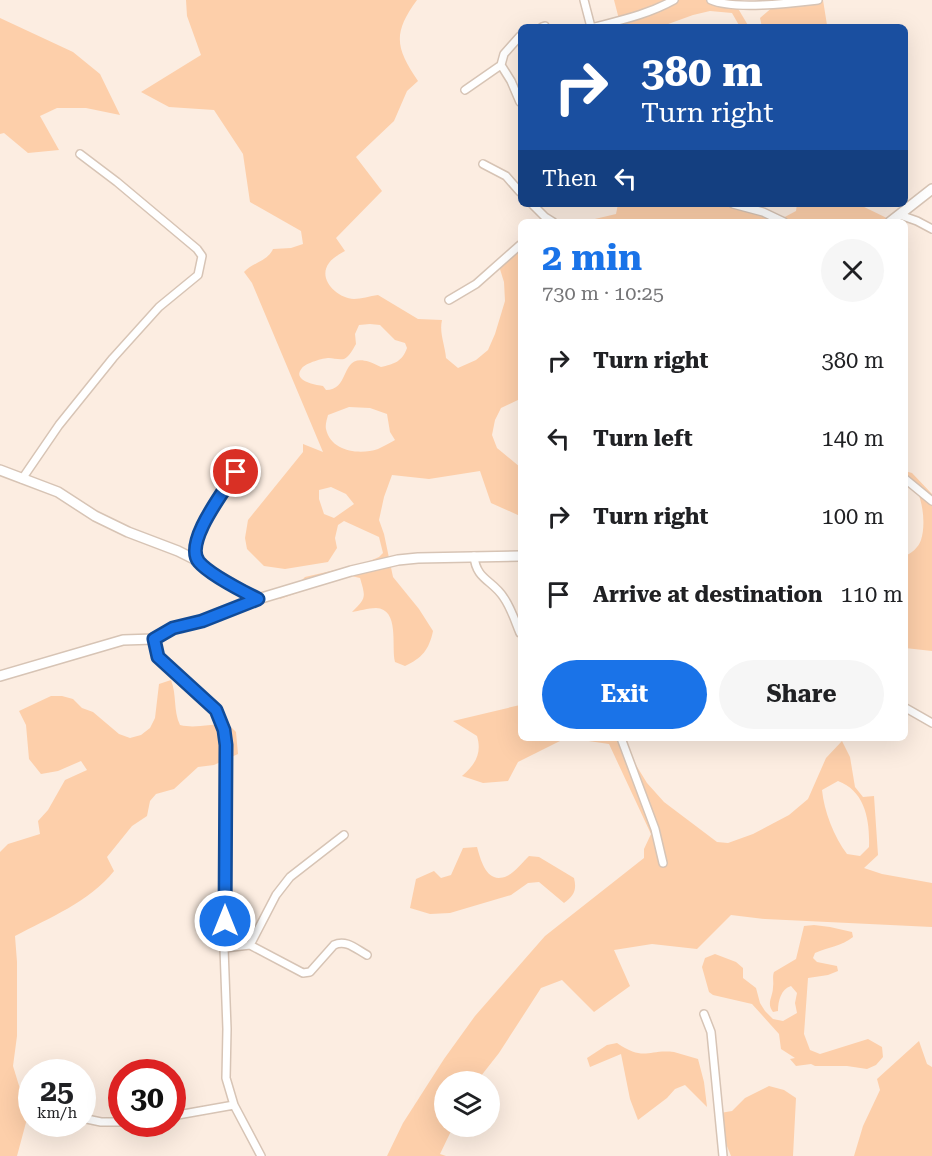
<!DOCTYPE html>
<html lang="en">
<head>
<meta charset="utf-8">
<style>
	body { margin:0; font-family:"Roboto Serif",serif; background:#f6f6f6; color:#202124; height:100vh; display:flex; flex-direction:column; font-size:22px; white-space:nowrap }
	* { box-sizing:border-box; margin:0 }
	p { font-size:20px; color:#757577 }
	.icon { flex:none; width:33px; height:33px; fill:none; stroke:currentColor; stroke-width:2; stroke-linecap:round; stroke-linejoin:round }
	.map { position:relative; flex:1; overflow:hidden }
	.drawer { position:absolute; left:518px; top:219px; width:390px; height:522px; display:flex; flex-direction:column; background:#fff; border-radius:9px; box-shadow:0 6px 24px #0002 }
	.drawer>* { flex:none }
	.guide { position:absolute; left:518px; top:24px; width:390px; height:183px; border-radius:9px; box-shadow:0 6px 24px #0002; background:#1a4fa0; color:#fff; overflow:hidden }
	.controls { position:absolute; left:434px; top:1071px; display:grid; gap:12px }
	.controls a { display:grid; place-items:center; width:66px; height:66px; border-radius:50%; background:#fff; box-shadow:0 6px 24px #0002; font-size:30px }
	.speed { position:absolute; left:18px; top:1059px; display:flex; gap:12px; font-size:30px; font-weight:700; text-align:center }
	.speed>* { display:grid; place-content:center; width:78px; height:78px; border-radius:50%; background:#fff; box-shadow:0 6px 24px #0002; line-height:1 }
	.speed small { font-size:15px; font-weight:400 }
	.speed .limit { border:9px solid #d22; background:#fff; color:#111 }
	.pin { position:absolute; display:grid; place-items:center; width:51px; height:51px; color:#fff; margin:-26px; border:3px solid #fff; border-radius:50%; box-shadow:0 2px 6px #0007 }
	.me { position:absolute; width:66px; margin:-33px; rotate:0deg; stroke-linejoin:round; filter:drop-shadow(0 0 4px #0008) }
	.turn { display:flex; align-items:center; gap:21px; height:126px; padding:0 24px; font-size:27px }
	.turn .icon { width:78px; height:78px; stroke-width:2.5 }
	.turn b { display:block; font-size:42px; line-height:51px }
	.then { display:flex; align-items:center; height:57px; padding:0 24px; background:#0003; gap:12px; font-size:22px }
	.round { display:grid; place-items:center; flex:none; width:63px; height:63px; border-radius:32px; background:#f6f6f6 }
	.head { display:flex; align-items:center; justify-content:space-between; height:102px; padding:0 24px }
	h1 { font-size:36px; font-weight:700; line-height:45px; color:#1a73e8 }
	.action { display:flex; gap:12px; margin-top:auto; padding:12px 24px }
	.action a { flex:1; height:69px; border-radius:36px; background:#1a73e8; color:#fff; font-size:24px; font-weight:700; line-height:69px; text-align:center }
	.action a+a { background:#f6f6f6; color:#202124 }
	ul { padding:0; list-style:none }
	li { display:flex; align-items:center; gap:18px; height:78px; padding:0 24px }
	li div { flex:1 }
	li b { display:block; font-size:22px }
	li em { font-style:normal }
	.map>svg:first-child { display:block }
	.green { fill:#fdcfaa; fill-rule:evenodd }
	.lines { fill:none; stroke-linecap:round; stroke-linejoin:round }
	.street-casing { stroke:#d7c4b5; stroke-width:10 }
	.secondary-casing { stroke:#d7c4b5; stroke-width:12 }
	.street { stroke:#fff; stroke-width:7 }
	.secondary { stroke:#fff; stroke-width:9 }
	.route-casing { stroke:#114b97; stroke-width:15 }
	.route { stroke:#1a73e8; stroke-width:10 }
</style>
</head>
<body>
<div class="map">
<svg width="932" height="1156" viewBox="0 0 932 1156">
	<rect width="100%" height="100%" fill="#fcede1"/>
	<path class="green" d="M186,0H417C392,34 396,48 418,81L407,91L394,121L356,157L382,191L336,238L345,251C340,254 332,258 329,263C317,279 337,298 354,299C361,299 370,296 378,295L418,319L442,320C439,333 445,345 446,358L458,368L476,360L488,350L495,334L505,301L504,282L499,266L520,248V399L501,408L495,420L492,435L497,448L520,467V516L491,503L480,471L429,479L392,475L384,497L379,520L384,534L393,577L419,609L433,631C429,650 422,658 405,666L395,662C391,646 400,609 376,608C368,608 359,611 352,612C366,598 366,598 360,578L347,575L280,599V595L294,588L305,577L365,563L379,557L383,553L379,537L344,521L338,525L335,538L337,548L328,562L285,569L264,566L247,549L245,538L248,520L303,452V444L323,452L252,283L244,272C252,263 268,261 273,249L291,248L303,244L301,231L250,202L243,154L214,110L169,107L141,92L201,55L187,16ZM370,324L380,325L395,340L405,343L407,348C402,362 394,364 381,367C336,343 354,390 326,390L323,386C316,385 291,381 302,368C306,363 323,358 329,358C333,358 339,360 344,359C349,357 353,349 356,344L355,334L359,325ZM349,407L370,408L387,414L390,432L395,440C390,443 384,446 378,449C360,455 331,452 326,429C325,425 327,419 328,415ZM331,487L346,494L354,504L334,518L324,514L319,499V490Z
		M614,0H733L749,27H740L732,13L710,11L693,15L660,27H621Z
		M781,0H823L827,25L829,27H762L760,18Z
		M0,18L73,52L100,74L120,115L86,108H57L40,116L59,150L28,153L4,133L0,134Z
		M618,204H762L763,212L781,219L796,211L797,204H858L895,222H582L616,214Z
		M905,471L912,473L932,494V651L905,648L904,556C911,554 919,547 921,540C927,522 922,486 905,475Z
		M171,680C177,695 173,710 180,725C197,729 211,723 228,724L236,732L238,754L214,765L198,767L174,789L156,794L150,801L147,816L132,826L107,857L114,871C89,902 49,918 15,936L17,962V1036L13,1066L28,1115L17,1156H0V852L8,844L40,834L38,821L48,810L65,780L87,770L81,761L58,771L41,774L29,759L26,725L19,711L51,696H62L73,699L82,708L93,712L119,734L130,738L141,735L150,728L155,718L159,684Z
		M520,705V738H566L518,762L508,781L483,783L462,776C476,764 482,753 477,736L453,721Z
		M568,738H627L628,752L647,783L664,802L717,842L728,843L753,834L789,815L808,799L826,758L842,741L850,757L855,787L863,797L874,796L878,855L864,868L882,874L932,883V927L765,919L731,915L697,949L652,944L614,950L630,986L594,1012L562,980L541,988L499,1053L477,1081L444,1082V1126L453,1127L440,1154L446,1156H387L403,1123L444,1059L475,1016L545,936L644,858V849L651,834L609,744ZM838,781C865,791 870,820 869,847L860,856L847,854C834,837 824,811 822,790Z
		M477,847C481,861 487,885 507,876C515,872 523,862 529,856L539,857L574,878C577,890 574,896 564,903L539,882L528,883L511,895L450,913L430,914L410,908L416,879L434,871L441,878L451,875L463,848Z
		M814,925L830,927L852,932L853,937C842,946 828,947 815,953L813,958L817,962L837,966L838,971L828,975L808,978L804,1034L810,1050L820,1054L868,1039L882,1047L883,1057L876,1065L867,1069L847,1066H815L811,1064L796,1066L790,1059L795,1058L781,1049L779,1034L752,1004L713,995L709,992L702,967L705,958L715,954L736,962L743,968V978L756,988L760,1003L765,1011L773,1019L783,1021L797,1013L795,1003L797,993L791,986C781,989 778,1001 778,1011L773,1012C766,1003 773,997 773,987C774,981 772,978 774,972L796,959L804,926Z
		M919,1041L927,1064L932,1067V1156H854L863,1126L880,1090L877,1079Z
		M617,1043C645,1062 647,1049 674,1052C682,1054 690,1057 698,1059L704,1082L707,1107L685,1085L675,1089L667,1098L638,1120L630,1099L621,1054L590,1067L587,1058L607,1045Z
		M769,1086L784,1090L796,1098L793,1156H731L714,1114L732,1111L745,1098Z"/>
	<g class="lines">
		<g class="street-casing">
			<path id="street" d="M584,0L591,27
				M711,0C734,10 792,3 818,0
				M542,27L545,26
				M595,27C622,20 649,14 674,0
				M520,36L504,54L501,65L511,81L520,102
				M465,90L501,65
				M483,164L506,176L520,192
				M532,204L545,217L553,222
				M733,204L763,212L784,222
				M900,215L917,221L932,229
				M449,300L476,284L520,245
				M904,478L932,501
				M22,479L59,425L113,358L159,307L198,275L202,256L197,249L117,182L80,154
				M474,556C476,580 493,580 504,598C511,608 515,621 520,633
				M198,561L195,550L197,537L236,473
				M154,639L158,657L216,710L224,731L226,745V818L224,948L227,1029L226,1078L234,1105L261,1156
				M904,707L932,723
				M621,738L655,829L663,863
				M250,945L276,895L290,877L344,835
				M224,948L250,945L303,973L310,972L334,945C346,939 356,949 367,955
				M704,1014L711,1032L723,1156
				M172,1116L234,1105
				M82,1118L101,1122H122"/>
		</g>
		<g class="secondary-casing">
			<path id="secondary" d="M890,222L932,189
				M0,470L58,492L95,516L128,532L178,551L198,561L207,569L258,599
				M0,676L123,640L154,639L173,628L202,621L258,599L351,571L398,560L418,558L520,556"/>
		</g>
		<use href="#street" class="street"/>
		<use href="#secondary" class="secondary"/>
	</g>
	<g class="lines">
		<g class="route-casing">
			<path id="route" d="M225,921L226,745L224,730L216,710L158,657L154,639L173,628L202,621L258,599C242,591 210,575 199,562C183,543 225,490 236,472"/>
		</g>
		<use href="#route" class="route"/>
	</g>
</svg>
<div class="controls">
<a><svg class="icon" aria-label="layers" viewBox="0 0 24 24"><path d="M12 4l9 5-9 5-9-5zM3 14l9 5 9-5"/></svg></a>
</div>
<div class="speed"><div>25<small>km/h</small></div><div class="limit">30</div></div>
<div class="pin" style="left:236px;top:472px;background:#d93025"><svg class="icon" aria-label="arrive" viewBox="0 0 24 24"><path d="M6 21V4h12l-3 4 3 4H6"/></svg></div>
<svg class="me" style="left:225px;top:921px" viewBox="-20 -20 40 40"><circle r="17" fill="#1a73e8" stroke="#fff" stroke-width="3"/><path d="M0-11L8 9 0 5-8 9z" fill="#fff"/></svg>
<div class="guide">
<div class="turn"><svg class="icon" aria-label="right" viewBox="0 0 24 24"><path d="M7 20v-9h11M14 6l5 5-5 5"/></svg><div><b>380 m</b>Turn right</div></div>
<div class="then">Then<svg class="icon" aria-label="left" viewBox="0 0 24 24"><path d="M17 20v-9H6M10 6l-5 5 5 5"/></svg></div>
</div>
<section class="drawer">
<div class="head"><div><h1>2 min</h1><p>730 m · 10:25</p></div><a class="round"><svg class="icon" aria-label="close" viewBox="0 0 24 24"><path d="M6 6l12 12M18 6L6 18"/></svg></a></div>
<ul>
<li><svg class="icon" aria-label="right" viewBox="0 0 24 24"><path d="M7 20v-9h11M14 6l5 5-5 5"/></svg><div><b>Turn right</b></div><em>380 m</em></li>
<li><svg class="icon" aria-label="left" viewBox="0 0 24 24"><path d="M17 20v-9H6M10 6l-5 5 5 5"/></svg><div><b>Turn left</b></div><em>140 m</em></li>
<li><svg class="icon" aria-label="right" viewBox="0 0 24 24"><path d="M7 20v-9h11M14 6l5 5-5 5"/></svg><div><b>Turn right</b></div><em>100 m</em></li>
<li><svg class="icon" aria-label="arrive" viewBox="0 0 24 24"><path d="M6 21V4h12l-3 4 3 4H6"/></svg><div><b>Arrive at destination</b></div><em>110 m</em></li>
</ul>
<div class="action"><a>Exit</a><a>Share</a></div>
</section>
</div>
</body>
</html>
